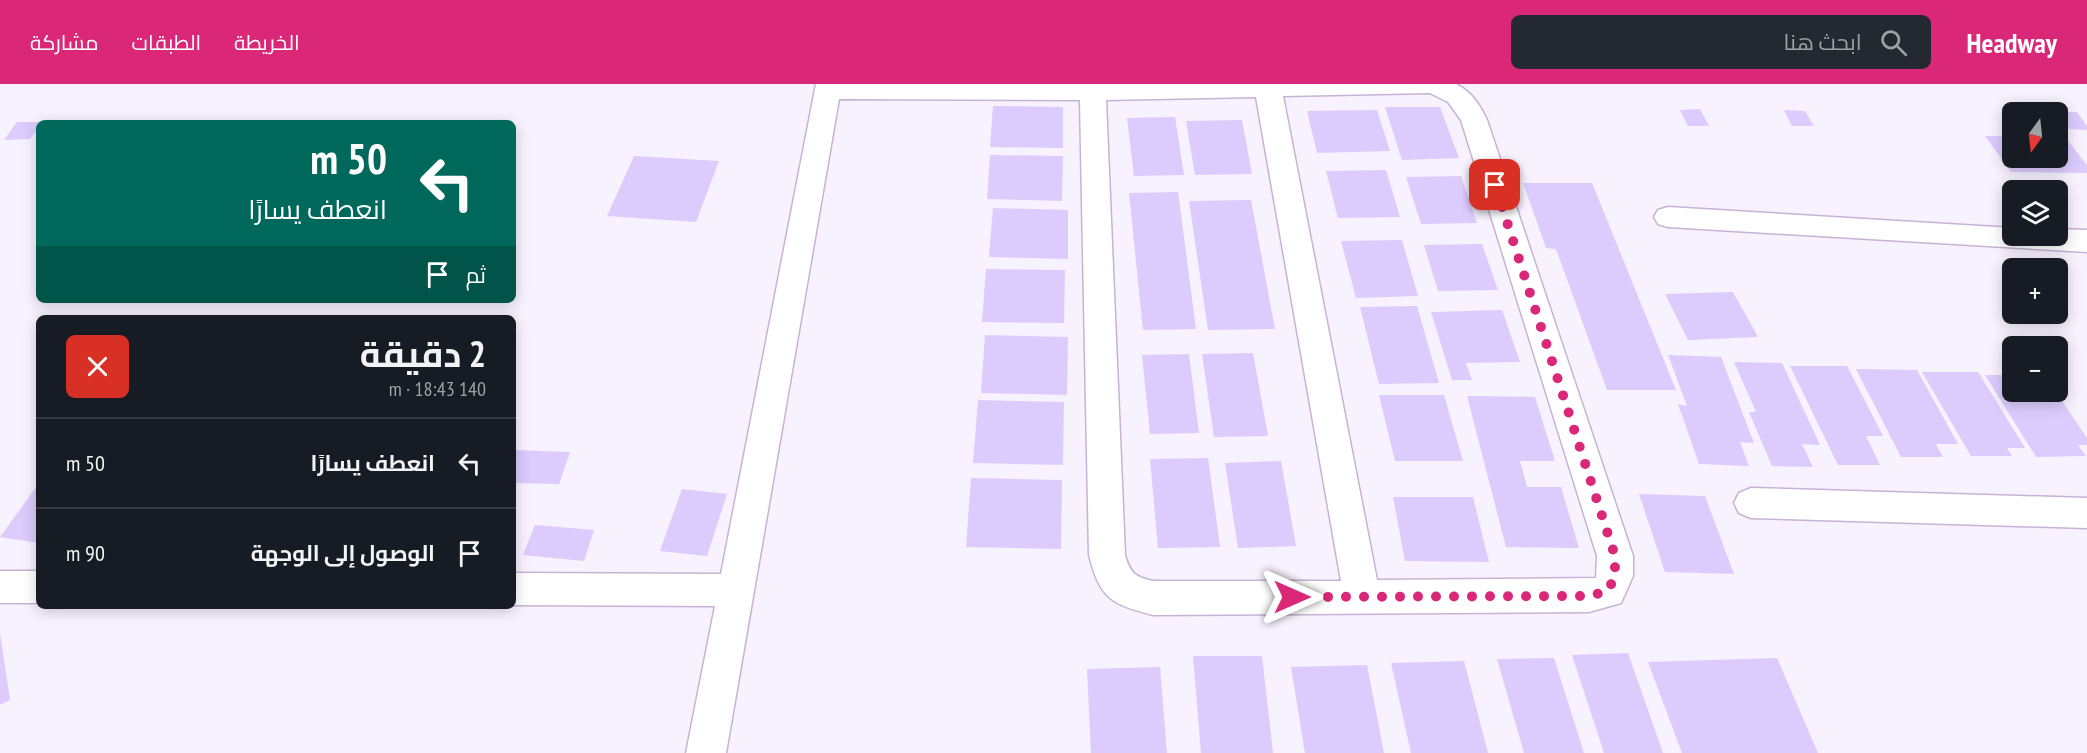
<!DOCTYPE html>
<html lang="ar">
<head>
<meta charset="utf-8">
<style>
	body { margin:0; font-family:"PT Sans Narrow",Cairo,sans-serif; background:#242831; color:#f1f3f6; direction:rtl; height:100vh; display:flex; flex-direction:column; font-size:22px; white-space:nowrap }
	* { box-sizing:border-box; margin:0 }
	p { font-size:20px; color:#9ea1a6 }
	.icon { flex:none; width:33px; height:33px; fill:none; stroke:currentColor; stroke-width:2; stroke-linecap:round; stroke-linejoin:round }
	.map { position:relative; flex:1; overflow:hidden; direction:ltr }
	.side { position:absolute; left:36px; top:231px; width:480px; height:294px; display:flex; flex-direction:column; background:#171b24; border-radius:9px; box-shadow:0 3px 15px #0003; direction:rtl }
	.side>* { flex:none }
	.top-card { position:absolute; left:36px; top:36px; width:480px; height:183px; border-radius:9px; box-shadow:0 3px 15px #0003; direction:rtl; background:#00695c; color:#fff; overflow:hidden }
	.needle { width:39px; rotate:195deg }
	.controls { position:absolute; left:2002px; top:18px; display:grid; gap:12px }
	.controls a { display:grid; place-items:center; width:66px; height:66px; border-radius:9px; background:#171b24; box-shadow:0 3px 15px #0003; font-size:30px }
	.pin { position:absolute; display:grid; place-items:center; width:51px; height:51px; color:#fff; margin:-26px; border-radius:12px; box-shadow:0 3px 9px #0006 }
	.me { position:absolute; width:66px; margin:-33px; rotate:90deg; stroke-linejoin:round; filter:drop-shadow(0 0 4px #0008) }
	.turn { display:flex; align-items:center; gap:21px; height:126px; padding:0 30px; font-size:27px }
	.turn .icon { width:78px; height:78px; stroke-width:2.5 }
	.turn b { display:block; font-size:42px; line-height:51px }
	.then { display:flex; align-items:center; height:57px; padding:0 30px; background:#0003; gap:12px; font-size:22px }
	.round { display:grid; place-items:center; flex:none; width:63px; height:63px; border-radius:9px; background:#242831 }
	.headline { display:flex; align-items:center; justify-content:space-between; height:102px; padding:0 30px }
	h1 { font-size:36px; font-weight:700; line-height:45px }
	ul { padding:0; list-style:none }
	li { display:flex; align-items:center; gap:18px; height:90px; padding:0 30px; border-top:2px solid #363941 }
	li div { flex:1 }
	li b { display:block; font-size:22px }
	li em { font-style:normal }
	header { display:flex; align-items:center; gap:36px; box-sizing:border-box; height:84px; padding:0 30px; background:#db2777; color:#fff }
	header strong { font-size:28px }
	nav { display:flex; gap:33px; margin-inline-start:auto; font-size:21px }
	.search { width:420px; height:54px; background:#242831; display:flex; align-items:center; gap:15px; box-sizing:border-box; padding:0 21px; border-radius:9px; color:#9ea1a6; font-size:22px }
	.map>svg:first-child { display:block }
	.building { fill:#dcccfe }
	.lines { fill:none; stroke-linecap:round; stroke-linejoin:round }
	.minor-casing { stroke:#c5b4d5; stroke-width:3 }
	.minor { fill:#fff; fill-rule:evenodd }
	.route { stroke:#db2777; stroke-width:10; stroke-dasharray:0 18 }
</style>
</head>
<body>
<header>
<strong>Headway</strong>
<div class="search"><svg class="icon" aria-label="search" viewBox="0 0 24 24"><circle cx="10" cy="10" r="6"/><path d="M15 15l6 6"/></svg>ابحث هنا</div>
<nav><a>الخريطة</a><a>الطبقات</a><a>مشاركة</a></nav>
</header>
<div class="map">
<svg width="2087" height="669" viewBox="0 0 2087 669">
	<rect width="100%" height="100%" fill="#f8f1fe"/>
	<path class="building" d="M993,22L1063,23V64L990,63Z
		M1385,23H1440L1459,74L1402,76Z
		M1700,25L1709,42H1688L1680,26Z
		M1377,26L1390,67L1317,69L1307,27Z
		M1784,26L1805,27L1814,42H1792Z
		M2058,28H2077L2087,42V46L2069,45Z
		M1175,33L1184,91L1134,92L1127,34Z
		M229,36L264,37L263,39H227Z
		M1242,36L1252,90L1195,91L1186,37Z
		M17,38H39V43L30,55L4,56Z
		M1985,52H2013V74H2058V53H2065L2087,81V89L2011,88Z
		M990,71L1063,72L1062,117L987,115Z
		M634,72L719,77L696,138L607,132Z
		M1386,86L1400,133L1338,134L1326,87Z
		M1461,92L1477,139L1421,140L1406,93Z
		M1523,99H1592L1676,306H1607L1556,165L1546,164Z
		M1178,108L1196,245L1143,246L1129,109Z
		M1251,116L1275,245L1208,246L1189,117Z
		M993,124L1068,126V175L989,173Z
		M1402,156L1418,212L1356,214L1341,157Z
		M1482,160L1498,206L1438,207L1424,161Z
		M986,185L1065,186L1064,239L982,238Z
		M1733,208L1758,253L1688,256L1665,210Z
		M1417,222L1439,299L1379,300L1360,223Z
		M1502,226L1520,278L1466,279L1472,296H1452L1431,228Z
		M985,251L1068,253L1067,311L981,309Z
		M1253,269L1268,352L1214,353L1202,270Z
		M1189,270L1199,349L1150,350L1142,271Z
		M1668,271L1721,273L1754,359L1740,358L1749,382L1699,380L1678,320L1687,322Z
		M1734,278L1782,279L1820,361L1802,360L1813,383L1772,382L1749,328H1756Z
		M1790,282H1847L1883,352H1866L1880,381H1838Z
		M1856,285L1917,286L1958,360H1936L1943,373H1901Z
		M1922,288H1978L2025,364H2007L2012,372H1971Z
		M1985,291H2013V308H2056L2087,354V361H2078L2086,372L2036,373Z
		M1379,311H1444L1463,377H1395Z
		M1467,312L1535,313L1555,377H1520L1527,403H1561L1579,464L1506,463Z
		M978,316L1064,318L1063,381L973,379Z
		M513,366L570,368L559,400L513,399Z
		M1208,374L1220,463L1158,464L1150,375Z
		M1281,377L1296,462L1238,464L1225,379Z
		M971,394L1062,396L1061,465L966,463Z
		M39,399V459L0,453Z
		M682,405L727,410L707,472L660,467Z
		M1639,410L1705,412L1734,490L1665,488Z
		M1393,413H1473L1489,478L1405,477Z
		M535,441L594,446L584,477L523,471Z
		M0,549L10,616L0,621Z
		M1628,569L1663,669H1604L1572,571Z
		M1193,572H1262L1273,669H1201Z
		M1554,574L1584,669H1524L1497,575Z
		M1777,574L1818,669H1682L1648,578Z
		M1464,577L1488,669H1411L1391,579Z
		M1367,581L1384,669H1305L1291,583Z
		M1160,583L1167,669H1091L1087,585Z"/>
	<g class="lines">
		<g class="minor-casing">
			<path id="minor" d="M816,0H1456C1472,8 1480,21 1487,36L1633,472V492L1621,519L1589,528L1153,531C1111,520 1100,515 1089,471L1080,16L839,15L726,669H686L715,522L513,521V489L721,490ZM1430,9L1448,18L1461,36L1597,472L1596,494L1377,496L1283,12ZM1256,13L1341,497H1153C1135,493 1130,489 1125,471L1106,16Z
				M1668,123L2013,144V152H2058V145L2087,146V168L1668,143L1658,140L1654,133L1658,126Z
				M1751,404L2087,414V444L1751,434L1739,429L1734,419L1739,409Z
				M0,487H39V519H0Z"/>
		</g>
		<use href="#minor" class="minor"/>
	</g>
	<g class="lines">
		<path class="route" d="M1292,513L1589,512L1608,507L1615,492V472L1495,101"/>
	</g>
</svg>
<div class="controls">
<a><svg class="needle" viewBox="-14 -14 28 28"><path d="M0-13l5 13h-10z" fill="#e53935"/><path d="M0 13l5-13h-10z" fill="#9ea1a6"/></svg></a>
<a><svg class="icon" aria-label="layers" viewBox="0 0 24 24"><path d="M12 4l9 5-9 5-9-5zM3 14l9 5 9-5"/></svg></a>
<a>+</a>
<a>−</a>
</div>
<div class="pin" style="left:1495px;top:101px;background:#d93025"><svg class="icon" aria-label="arrive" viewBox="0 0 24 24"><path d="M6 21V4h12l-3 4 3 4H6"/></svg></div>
<svg class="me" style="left:1292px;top:513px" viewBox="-20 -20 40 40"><path d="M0-17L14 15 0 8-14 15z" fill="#db2777" stroke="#fff" stroke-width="4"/></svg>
<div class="top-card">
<div class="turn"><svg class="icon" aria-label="left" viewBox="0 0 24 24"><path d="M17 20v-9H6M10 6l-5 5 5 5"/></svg><div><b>50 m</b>انعطف يسارًا</div></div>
<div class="then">ثم<svg class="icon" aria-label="arrive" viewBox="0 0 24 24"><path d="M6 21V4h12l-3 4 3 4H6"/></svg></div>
</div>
<section class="side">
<div class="headline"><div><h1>2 دقيقة</h1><p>140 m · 18:43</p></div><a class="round" style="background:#d93025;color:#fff"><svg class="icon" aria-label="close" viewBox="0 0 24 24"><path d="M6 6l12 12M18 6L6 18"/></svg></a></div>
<ul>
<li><svg class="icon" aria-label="left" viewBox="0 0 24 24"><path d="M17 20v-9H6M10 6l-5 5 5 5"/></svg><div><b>انعطف يسارًا</b></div><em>50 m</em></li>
<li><svg class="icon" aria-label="arrive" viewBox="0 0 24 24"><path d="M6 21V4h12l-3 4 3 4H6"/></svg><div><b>الوصول إلى الوجهة</b></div><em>90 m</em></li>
</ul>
</section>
</div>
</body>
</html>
